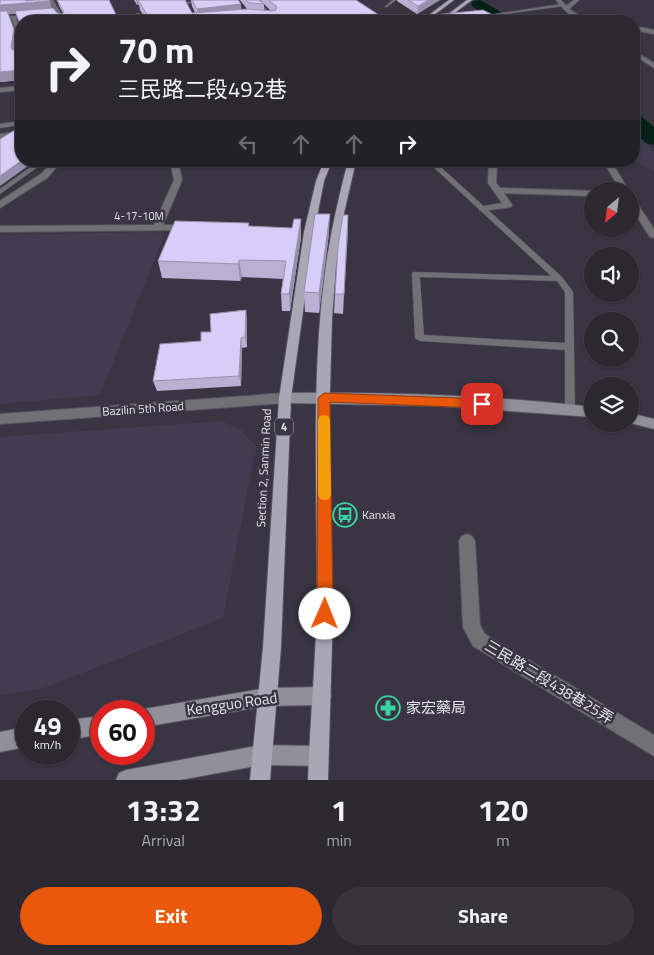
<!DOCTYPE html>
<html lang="en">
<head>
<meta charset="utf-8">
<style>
	body { margin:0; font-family:"Titillium Web","Noto Sans TC",sans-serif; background:#37343e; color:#f1f3f6; height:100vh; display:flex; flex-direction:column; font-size:19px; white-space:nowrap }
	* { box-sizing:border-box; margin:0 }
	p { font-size:16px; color:#a6a6ac }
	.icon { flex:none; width:28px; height:28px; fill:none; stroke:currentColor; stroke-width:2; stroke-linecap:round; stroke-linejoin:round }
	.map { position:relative; height:780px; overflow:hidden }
	.sheet { display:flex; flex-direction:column; background:#2b2832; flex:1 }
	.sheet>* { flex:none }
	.banner { position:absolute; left:15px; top:15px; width:625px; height:152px; border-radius:20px; box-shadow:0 1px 4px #0004,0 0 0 1px #47444d; background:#2b2832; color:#f1f3f6; overflow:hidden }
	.needle { width:32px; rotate:208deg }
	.fabs { position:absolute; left:584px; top:182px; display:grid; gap:10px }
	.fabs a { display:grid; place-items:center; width:55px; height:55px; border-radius:50%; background:#2b2832; box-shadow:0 1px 4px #0004,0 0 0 1px #47444d; font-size:25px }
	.speed { position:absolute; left:15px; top:700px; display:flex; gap:10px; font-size:25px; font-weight:700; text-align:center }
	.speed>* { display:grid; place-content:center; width:65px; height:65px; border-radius:50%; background:#2b2832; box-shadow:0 1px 4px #0004,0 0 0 1px #47444d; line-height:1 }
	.speed small { font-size:12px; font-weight:400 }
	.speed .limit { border:8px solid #d22; background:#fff; color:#111 }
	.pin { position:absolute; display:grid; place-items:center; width:42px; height:42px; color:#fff; margin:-21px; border-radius:10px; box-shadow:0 2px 8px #0006 }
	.me { position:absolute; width:55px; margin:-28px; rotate:1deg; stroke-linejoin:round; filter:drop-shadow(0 0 4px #0008) }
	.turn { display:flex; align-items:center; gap:18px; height:105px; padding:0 20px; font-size:22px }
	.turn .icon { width:65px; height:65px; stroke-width:2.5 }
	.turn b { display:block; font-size:35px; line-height:42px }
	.lanes { display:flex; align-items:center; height:48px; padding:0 20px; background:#0003; justify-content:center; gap:25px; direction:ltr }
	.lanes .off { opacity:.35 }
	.eta { display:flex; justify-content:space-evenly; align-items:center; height:85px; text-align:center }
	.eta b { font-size:30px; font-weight:700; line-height:35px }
	.cta { display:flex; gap:10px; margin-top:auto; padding:10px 20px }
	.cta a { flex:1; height:58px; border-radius:30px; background:#ea580c; color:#fff; font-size:20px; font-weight:700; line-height:58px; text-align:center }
	.cta a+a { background:#37343e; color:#f1f3f6 }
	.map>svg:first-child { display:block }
	.built { fill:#413c50 }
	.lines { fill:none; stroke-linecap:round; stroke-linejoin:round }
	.river { fill:#052117; fill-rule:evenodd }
	.lane-casing { stroke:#55515e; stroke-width:1 }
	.street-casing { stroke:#55515e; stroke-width:2 }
	.secondary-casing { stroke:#55515e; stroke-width:2 }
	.primary-casing { stroke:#55515e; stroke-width:2 }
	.lane { fill:#717077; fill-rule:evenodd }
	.street { fill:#717077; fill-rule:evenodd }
	.secondary { fill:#918f9a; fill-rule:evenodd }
	.primary { fill:#aaa7b5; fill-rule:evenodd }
	.wall { fill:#b9b1d4; fill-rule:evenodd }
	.shaded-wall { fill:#9690ad }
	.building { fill:#d7cef7; stroke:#9690ad }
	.route { fill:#ea580c; stroke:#983908 }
	.slow { fill:#f59e0b }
	.labels { text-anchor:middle; stroke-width:5; stroke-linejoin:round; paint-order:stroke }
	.far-street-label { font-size:11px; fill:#e6e4ed; stroke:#393543 }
	.shield { fill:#393543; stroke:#b2b0ba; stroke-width:1 }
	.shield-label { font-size:11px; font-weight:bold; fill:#e6e4ed }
	.street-label { font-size:12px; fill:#e6e4ed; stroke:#393543 }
	.poi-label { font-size:12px; fill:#e6e4ed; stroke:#393543; text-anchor:start }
	.near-street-label { font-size:15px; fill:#e6e4ed; stroke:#393543 }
	.near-poi-label { font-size:15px; fill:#e6e4ed; stroke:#393543; text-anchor:start }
</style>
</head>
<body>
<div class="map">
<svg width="654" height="780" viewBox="0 0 654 780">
	<rect width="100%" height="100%" fill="#393543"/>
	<path class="built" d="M634,132L654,151V172L634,160Z
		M150,232L165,233L100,395L0,404V235Z
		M221,421L240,429L256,446L223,618L44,688L0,695V437Z"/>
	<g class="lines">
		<path class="river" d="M480,0L512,18L514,21H496L473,7L471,4L473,1Z
			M634,116L642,117L654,127V145L646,143L634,133Z"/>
		<g class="lane-casing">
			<path id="lane" d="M206,0H222L173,5L171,4Z
				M253,0H257L279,21H275Z
				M392,0H396L387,7H385Z
				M562,4L563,6L478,18L476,17Z
				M137,13L140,14L141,21H137Z
				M29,15L30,17L16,18L21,33V47L17,48L19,38L11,18L0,19V17Z
				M21,121V125L0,128V124Z
				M21,131V135L0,138V134Z
				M39,161H46L0,194V189Z
				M427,161H434L562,277L573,292L575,410L574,413H566L565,410V350L420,341L415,338L412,274L413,272L551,276ZM420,277L557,281L565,292V343L424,335Z"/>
		</g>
		<g class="street-casing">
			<path id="street" d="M49,0H53L65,21H61Z
				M556,0H561L566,6L574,0H579L569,9L588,21C575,22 563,9 556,0Z
				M634,26L654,30V34L634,30Z
				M634,51L654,63V68L634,55Z
				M21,86V90L0,92V88Z
				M53,161H62L47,178L0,208V201L41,174Z
				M170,161H178L182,180L163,225H187L190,226V230L0,232V226L154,225L174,180Z
				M489,161H497L496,183L500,188L595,191H592V196L504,193L512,205L511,207L480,211V207L502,203L488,183Z
				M603,161H611L629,191H621Z
				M630,196L633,197L654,229V238L650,237L630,206Z
				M285,393L289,395L291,398L289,401L285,403L0,424V414Z
				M467,534L472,536L475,541L480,625L485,634L654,735V756L473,646L463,627L459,541L462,536Z"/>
		</g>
		<g class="secondary-casing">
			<path id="secondary" d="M285,393C387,392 491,395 592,407V417L439,406L285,403L281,401L279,398L281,395Z
				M630,413L654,419V429L630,423Z
				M322,687L329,689L331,696L329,703L322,705L266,706L144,727V711H137L144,709L266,688Z
				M101,716V734L69,740V720Z
				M26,727V747L0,752V732Z
				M262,745L318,746L325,749L328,756L325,763L318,766L262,765L180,780H116L119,773L126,770Z"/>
		</g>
		<g class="primary-casing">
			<path id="primary" d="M449,0H454L426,21H421Z
				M467,0H472L444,21H439Z
				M324,161H332L324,181L314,232L291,398L281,647L270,780H250L263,647L279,398L304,232L316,181Z
				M348,161H356L344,213L336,266L332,319L329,426L333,611L328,780H308C310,716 317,651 317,587C317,480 311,371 326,265C331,230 339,196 348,161Z"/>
		</g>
		<use href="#lane" class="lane"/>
		<use href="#street" class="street"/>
		<use href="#secondary" class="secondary"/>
		<use href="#primary" class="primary"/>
	</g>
	<path class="wall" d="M0,0L28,1L52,8L57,13L62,14L63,13L59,6L57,0H109L21,80L0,82ZM8,14H16L20,25L18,48L15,49L17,38Z
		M134,0H188H185L192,13H195L192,6L191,0H238L241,4V9H247L240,0H259L264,4V10L271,11L260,0H356L388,21H147L140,10L139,5H137Z
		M397,0H440L417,14L397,1Z
		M434,15L505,21H433Z
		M348,215L343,314L334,313L335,294Z
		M249,223V226L301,237L290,311H282L281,294L283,279L242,277L240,281L162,278L158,261Z
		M329,233L319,313L305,312L304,292Z
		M247,320V347L242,348L241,386L157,391L153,381L201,341L211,332Z"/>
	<path class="shaded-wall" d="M26,0H28V3L50,1L53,11L0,15V5Z
		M136,0H188L141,5L138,0L139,5H137Z
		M429,0H440L417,14L418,6Z
		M241,4L242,14L198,19L197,9Z
		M14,29L17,38L14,58L11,48Z
		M21,70V80L0,82V72Z
		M21,161H35L0,186V176Z
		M330,214L329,233L319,313V293Z
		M348,215V234L343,314L344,294Z
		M301,219V237L290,311L289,294Z
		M239,260L242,277L240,281L238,264Z
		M246,310L247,320V347L245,337Z
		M241,338L242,348L241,386L239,376Z"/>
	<path class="building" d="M0,0H26V1L34,0H49L50,1L0,5Z
		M57,0H109L119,21H21V70L0,72V11H7L14,29L11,48L13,50L18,48L20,24L15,11L53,8L57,13L62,14L64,12Z
		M138,0H185L192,13L247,9L273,11L276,10L277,7L269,0H356L388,21H151Z
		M192,0H238L241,4L197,9Z
		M246,0H259L264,4L249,3Z
		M408,0H429L418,6Z
		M483,10L505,21H444L434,15Z
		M21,129V161L0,176V139L15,130Z
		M315,214H330L319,293L304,292Z
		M343,215H348L344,294H335L338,247Z
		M294,219H301L289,294H281L286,261L239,260L238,264L158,261L175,221L249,223L248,226L292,228Z
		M246,310L245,337L241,338L239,376L153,381L160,344L201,341V332H211L210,314Z"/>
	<path class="route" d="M324,393L482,399L488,404L482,408L330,402L333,614L330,619L325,621L320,619L317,614L318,398Z"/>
	<path class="slow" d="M324,415L328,416L330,420L331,495L329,499L325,500L320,499L318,495V420L320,416Z"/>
	<defs>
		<g id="bus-ring" transform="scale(1.25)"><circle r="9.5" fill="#393543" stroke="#39d4a5" stroke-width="1.5"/><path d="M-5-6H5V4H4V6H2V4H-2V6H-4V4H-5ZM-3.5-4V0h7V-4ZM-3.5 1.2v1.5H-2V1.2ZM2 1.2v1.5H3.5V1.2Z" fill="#39d4a5"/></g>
		<g id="pharmacy-ring" transform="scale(1.25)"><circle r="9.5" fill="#393543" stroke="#39d4a5" stroke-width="1.5"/><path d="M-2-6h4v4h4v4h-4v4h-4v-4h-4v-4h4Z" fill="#39d4a5"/></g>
	</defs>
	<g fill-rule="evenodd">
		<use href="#bus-ring" x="345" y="515"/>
		<use href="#pharmacy-ring" x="388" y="708"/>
	</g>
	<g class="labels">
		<g class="far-street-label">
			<text x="139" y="220">4-17-10M</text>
		</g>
		<rect class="shield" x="275" y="418.5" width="18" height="17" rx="4"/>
		<g class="shield-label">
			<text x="284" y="431">4</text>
		</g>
		<g class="street-label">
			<text transform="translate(143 409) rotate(-4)" y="4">Bazilin 5th Road</text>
			<text transform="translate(264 468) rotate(-87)" y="4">Section 2, Sanmin Road</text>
		</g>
		<g class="poi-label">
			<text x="362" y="519">Kanxia</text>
		</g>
		<g class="near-street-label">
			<text transform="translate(549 682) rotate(31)" y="5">三民路二段438巷25弄</text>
			<text transform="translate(232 704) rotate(-8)" y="5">Kengguo Road</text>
		</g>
		<g class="near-poi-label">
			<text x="406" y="713">家宏藥局</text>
		</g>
	</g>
</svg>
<div class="fabs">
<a><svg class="needle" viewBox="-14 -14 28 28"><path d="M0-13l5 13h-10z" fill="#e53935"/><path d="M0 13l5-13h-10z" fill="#a6a6ac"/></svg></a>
<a><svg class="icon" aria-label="sound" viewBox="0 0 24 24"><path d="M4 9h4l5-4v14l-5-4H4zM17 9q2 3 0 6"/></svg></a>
<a><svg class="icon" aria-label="search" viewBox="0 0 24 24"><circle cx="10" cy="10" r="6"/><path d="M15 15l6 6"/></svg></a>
<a><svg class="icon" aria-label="layers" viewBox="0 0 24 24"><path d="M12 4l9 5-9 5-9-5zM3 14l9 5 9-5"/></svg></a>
</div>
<div class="speed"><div>49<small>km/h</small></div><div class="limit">60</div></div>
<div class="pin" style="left:482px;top:404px;background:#d93025"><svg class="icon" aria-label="arrive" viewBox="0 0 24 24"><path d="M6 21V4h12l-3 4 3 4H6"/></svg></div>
<svg class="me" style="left:325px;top:614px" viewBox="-20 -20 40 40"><circle r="19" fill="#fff"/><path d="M0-13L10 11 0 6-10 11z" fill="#ea580c"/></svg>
<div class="banner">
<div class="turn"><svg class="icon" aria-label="right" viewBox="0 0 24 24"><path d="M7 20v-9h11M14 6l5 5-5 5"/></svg><div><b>70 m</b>三民路二段492巷</div></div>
<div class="lanes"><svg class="icon off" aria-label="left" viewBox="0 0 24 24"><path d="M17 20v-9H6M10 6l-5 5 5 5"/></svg><svg class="icon off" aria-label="ahead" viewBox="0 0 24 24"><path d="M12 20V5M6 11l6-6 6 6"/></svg><svg class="icon off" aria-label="ahead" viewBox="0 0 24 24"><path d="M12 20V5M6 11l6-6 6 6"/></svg><svg class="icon" aria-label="right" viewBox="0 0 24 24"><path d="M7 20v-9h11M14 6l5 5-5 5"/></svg></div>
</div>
</div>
<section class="sheet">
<div class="eta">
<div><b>13:32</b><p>Arrival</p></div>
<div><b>1</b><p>min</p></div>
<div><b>120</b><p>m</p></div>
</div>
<div class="cta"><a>Exit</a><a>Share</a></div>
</section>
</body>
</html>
